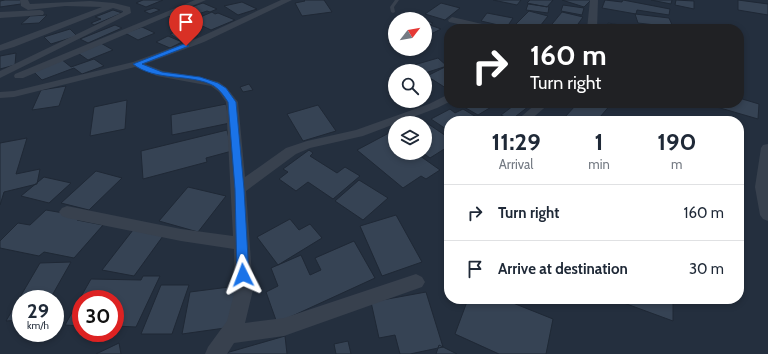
<!DOCTYPE html>
<html lang="en">
<head>
<meta charset="utf-8">
<style>
	body { margin:0; font-family:Cabin,sans-serif; background:#f6f6f7; color:#1f2937; height:100vh; display:flex; flex-direction:column; font-size:15px; white-space:nowrap }
	* { box-sizing:border-box; margin:0 }
	p { font-size:13px; color:#747a83 }
	.icon { flex:none; width:22px; height:22px; fill:none; stroke:currentColor; stroke-width:2; stroke-linecap:round; stroke-linejoin:round }
	.map { position:relative; flex:1; overflow:hidden }
	.panel { position:absolute; left:444px; top:116px; width:300px; height:188px; display:flex; flex-direction:column; background:#fff; border-radius:16px; box-shadow:0 2px 6px #0003 }
	.panel>* { flex:none }
	.guide { position:absolute; left:444px; top:24px; width:300px; height:84px; border-radius:16px; box-shadow:0 2px 6px #0003; background:#202124; color:#fff; overflow:hidden }
	.needle { width:26px; rotate:59deg }
	.tools { position:absolute; left:388px; top:12px; display:grid; gap:8px }
	.tools a { display:grid; place-items:center; width:44px; height:44px; border-radius:50%; background:#fff; box-shadow:0 2px 6px #0003; font-size:20px }
	.speed { position:absolute; left:12px; top:290px; display:flex; gap:8px; font-size:20px; font-weight:700; text-align:center }
	.speed>* { display:grid; place-content:center; width:52px; height:52px; border-radius:50%; background:#fff; box-shadow:0 2px 6px #0003; line-height:1 }
	.speed small { font-size:10px; font-weight:400 }
	.speed .limit { border:6px solid #d22; background:#fff; color:#111 }
	.pin { position:absolute; display:grid; place-items:center; width:34px; height:34px; color:#fff; margin:-41px -17px; border-radius:50% 50% 50% 0; rotate:-45deg; box-shadow:0 0 4px #0007 }
	.pin .icon { rotate:45deg }
	.me { position:absolute; width:44px; margin:-22px; rotate:357deg; stroke-linejoin:round; filter:drop-shadow(0 0 3px #0008) }
	.turn { display:flex; align-items:center; gap:14px; height:84px; padding:0 20px; font-size:18px }
	.turn .icon { width:52px; height:52px; stroke-width:2.5 }
	.turn b { display:block; font-size:28px; line-height:34px }
	.eta { display:flex; justify-content:space-evenly; align-items:center; height:68px; text-align:center }
	.eta b { font-size:24px; font-weight:700; line-height:28px }
	ul { padding:0; list-style:none }
	li { display:flex; align-items:center; gap:12px; height:56px; padding:0 20px; border-top:1px solid #e0e1e3 }
	li div { flex:1 }
	li b { display:block; font-size:15px }
	li em { font-style:normal }
	.map>svg:first-child { display:block }
	.building { fill:#364354; stroke:#1f2835 }
	.lines { fill:none; stroke-linecap:round; stroke-linejoin:round }
	.lane { fill:#38414e; fill-rule:evenodd }
	.street { fill:#38414e; fill-rule:evenodd }
	.route { fill:#1a73e8; stroke:#114b97 }
</style>
</head>
<body>
<div class="map">
<svg width="768" height="354" viewBox="0 0 768 354">
	<rect width="100%" height="100%" fill="#242f3e"/>
	<path class="building" d="M5,0H21V4L0,7V1Z
		M143,0H163L146,7L136,3Z
		M304,0H324L332,12L302,16L295,3L305,1Z
		M493,0H521L517,5Z
		M530,0H553L547,7L527,3Z
		M562,0H591L584,7Z
		M605,0L622,2L623,0L670,9L669,15L637,10L636,14L602,8Z
		M651,0H672L671,4Z
		M676,0L694,1V9L675,5Z
		M738,0L768,4V15L738,10Z
		M242,2L257,9L238,15L224,6Z
		M203,3L217,9L210,12L207,11L195,15L200,18L184,24L167,15Z
		M441,3L460,8L445,20L425,14Z
		M528,4L549,7L548,13L526,10Z
		M563,5L584,8L582,15L561,11Z
		M154,8L160,10L150,14L144,11Z
		M113,10L122,13L94,25L91,23L101,19L95,17Z
		M529,11L548,16L540,26L548,29H511Z
		M212,12L215,14L218,13L235,20L211,30L196,23L190,25L186,23Z
		M562,12L583,17L578,24L587,26L585,29H548Z
		M487,13L513,18L507,27L481,21Z
		M410,14L422,19H400Z
		M635,14L669,18L673,27L638,23Z
		M47,15L39,23L21,24L30,16Z
		M425,20L433,23L430,25L441,29L425,37Z
		M608,23L639,28V29H608Z
		M115,25L122,28L88,43L80,39Z
		M142,27L155,33L138,40L125,33Z
		M185,28L198,36L182,42L170,34Z
		M70,29L77,36L51,44L44,37Z
		M168,36L182,42L170,48L156,42Z
		M99,42L113,50L88,60L75,51Z
		M16,53L15,65L0,69V56Z
		M438,58L447,66L425,73V71H421L414,65Z
		M61,59L71,67L94,59L104,66L82,74L74,68L42,80L31,69Z
		M449,65V90L427,76Z
		M249,84L253,90L243,92L240,87Z
		M66,86L59,106L32,110L41,90Z
		M739,98L759,104L758,119L703,103H739Z
		M127,100L125,129L90,136L94,107Z
		M457,103H498L478,115Z
		M517,103H533L511,120L501,115Z
		M569,103H612L600,117L609,121H576L565,117L575,106Z
		M226,104L230,123L172,135L171,115Z
		M318,105L336,131L303,141L287,114Z
		M450,109L455,113L463,109L483,121H449V131L431,119Z
		M421,119L449,138V146L430,158L423,153H425V123H414Z
		M227,130L232,151L206,158L207,162L143,179L141,151Z
		M389,133L395,137V153H416L440,170L426,179L421,176L403,188L357,150Z
		M27,138L16,174L40,169L37,184L4,192L0,205V143Z
		M309,150L313,153L310,156L337,173L345,167L360,176L333,199L308,182L296,191L279,179L288,172L283,169Z
		M96,171L122,178L89,210L61,203Z
		M44,177L71,183L49,203L21,196Z
		M359,180L388,198L363,220L335,201Z
		M188,187L226,196L198,232L159,221Z
		M46,210L81,216L77,220L103,225L74,258L44,252L39,256L0,248V241L18,223L30,225Z
		M396,215L422,262L382,276L360,226Z
		M290,219L299,230L310,224L322,238L278,265L257,237Z
		M133,230L163,236L134,276L102,270Z
		M354,241L375,278L277,323L266,292L278,286L271,268L301,255L310,275L321,270L315,258Z
		M71,262L50,299H21V320L6,321L40,263Z
		M143,276H160L136,327L115,326V299H81V326L65,325L91,279L141,280Z
		M161,285H189L172,334H141Z
		M237,286L232,327L182,334L190,292Z
		M426,292L443,347L410,354H400L395,335L379,338L371,302Z
		M468,299L476,301L477,299H503L553,319L546,354H499L455,334Z
		M613,299H673V321Z
		M285,336L287,354H226V353Z
		M348,341L351,354H336L334,344Z
		M119,343L121,354H96Z
		M439,345L457,354H436Z"/>
	<g class="lines">
		<path class="lane" d="M395,0H399L394,7L395,12L393,13L391,12L390,7Z"/>
		<path class="street" d="M20,0H28L30,4L90,1L114,3L130,7L131,13L0,78V71L123,12V11L113,8L14,47L0,51V45L102,7L65,6L28,10L21,6Z
			M195,0H206L23,78H15L14,76L15,74Z
			M281,0H292L204,42L145,64L163,71L200,77L219,82L227,88L238,102L245,177L286,148L307,141L356,130L429,104L449,94V102L437,108L363,136L310,148L296,154L246,191L253,290L245,323L284,318L416,274L422,277L425,282L422,287L284,336L234,343L227,354H205L208,347L227,321L235,290L234,249L181,241L67,218L62,216L59,212L62,208L67,206L181,229L233,236L226,102L219,92L211,86L157,76L135,67L14,97L0,98V92L14,91L133,62L198,38Z
			M590,0H598L597,29H587Z
			M40,10L43,11L44,13L43,15L0,18V12Z
			M452,17L495,27L497,29H480L449,22L448,20Z
			M537,103H550L529,121H516Z
			M768,144V221L763,219L760,215L755,187L761,148L763,145Z"/>
	</g>
	<path class="route" d="M184,44L189,46L142,64L162,72L200,77L218,83L226,88L236,102L244,189L249,275L247,278L243,280L239,278L237,275L235,189L228,102C224,96 220,90 214,86C191,73 155,82 133,64Z"/>
</svg>
<div class="tools">
<a><svg class="needle" viewBox="-14 -14 28 28"><path d="M0-13l5 13h-10z" fill="#e53935"/><path d="M0 13l5-13h-10z" fill="#747a83"/></svg></a>
<a><svg class="icon" aria-label="search" viewBox="0 0 24 24"><circle cx="10" cy="10" r="6"/><path d="M15 15l6 6"/></svg></a>
<a><svg class="icon" aria-label="layers" viewBox="0 0 24 24"><path d="M12 4l9 5-9 5-9-5zM3 14l9 5 9-5"/></svg></a>
</div>
<div class="speed"><div>29<small>km/h</small></div><div class="limit">30</div></div>
<div class="pin" style="left:186px;top:46px;background:#d93025"><svg class="icon" aria-label="arrive" viewBox="0 0 24 24"><path d="M6 21V4h12l-3 4 3 4H6"/></svg></div>
<svg class="me" style="left:243px;top:275px" viewBox="-20 -20 40 40"><path d="M0-17L14 15 0 8-14 15z" fill="#1a73e8" stroke="#fff" stroke-width="4"/></svg>
<div class="guide">
<div class="turn"><svg class="icon" aria-label="right" viewBox="0 0 24 24"><path d="M7 20v-9h11M14 6l5 5-5 5"/></svg><div><b>160 m</b>Turn right</div></div>
</div>
<section class="panel">
<div class="eta">
<div><b>11:29</b><p>Arrival</p></div>
<div><b>1</b><p>min</p></div>
<div><b>190</b><p>m</p></div>
</div>
<ul>
<li><svg class="icon" aria-label="right" viewBox="0 0 24 24"><path d="M7 20v-9h11M14 6l5 5-5 5"/></svg><div><b>Turn right</b></div><em>160 m</em></li>
<li><svg class="icon" aria-label="arrive" viewBox="0 0 24 24"><path d="M6 21V4h12l-3 4 3 4H6"/></svg><div><b>Arrive at destination</b></div><em>30 m</em></li>
</ul>
</section>
</div>
</body>
</html>
